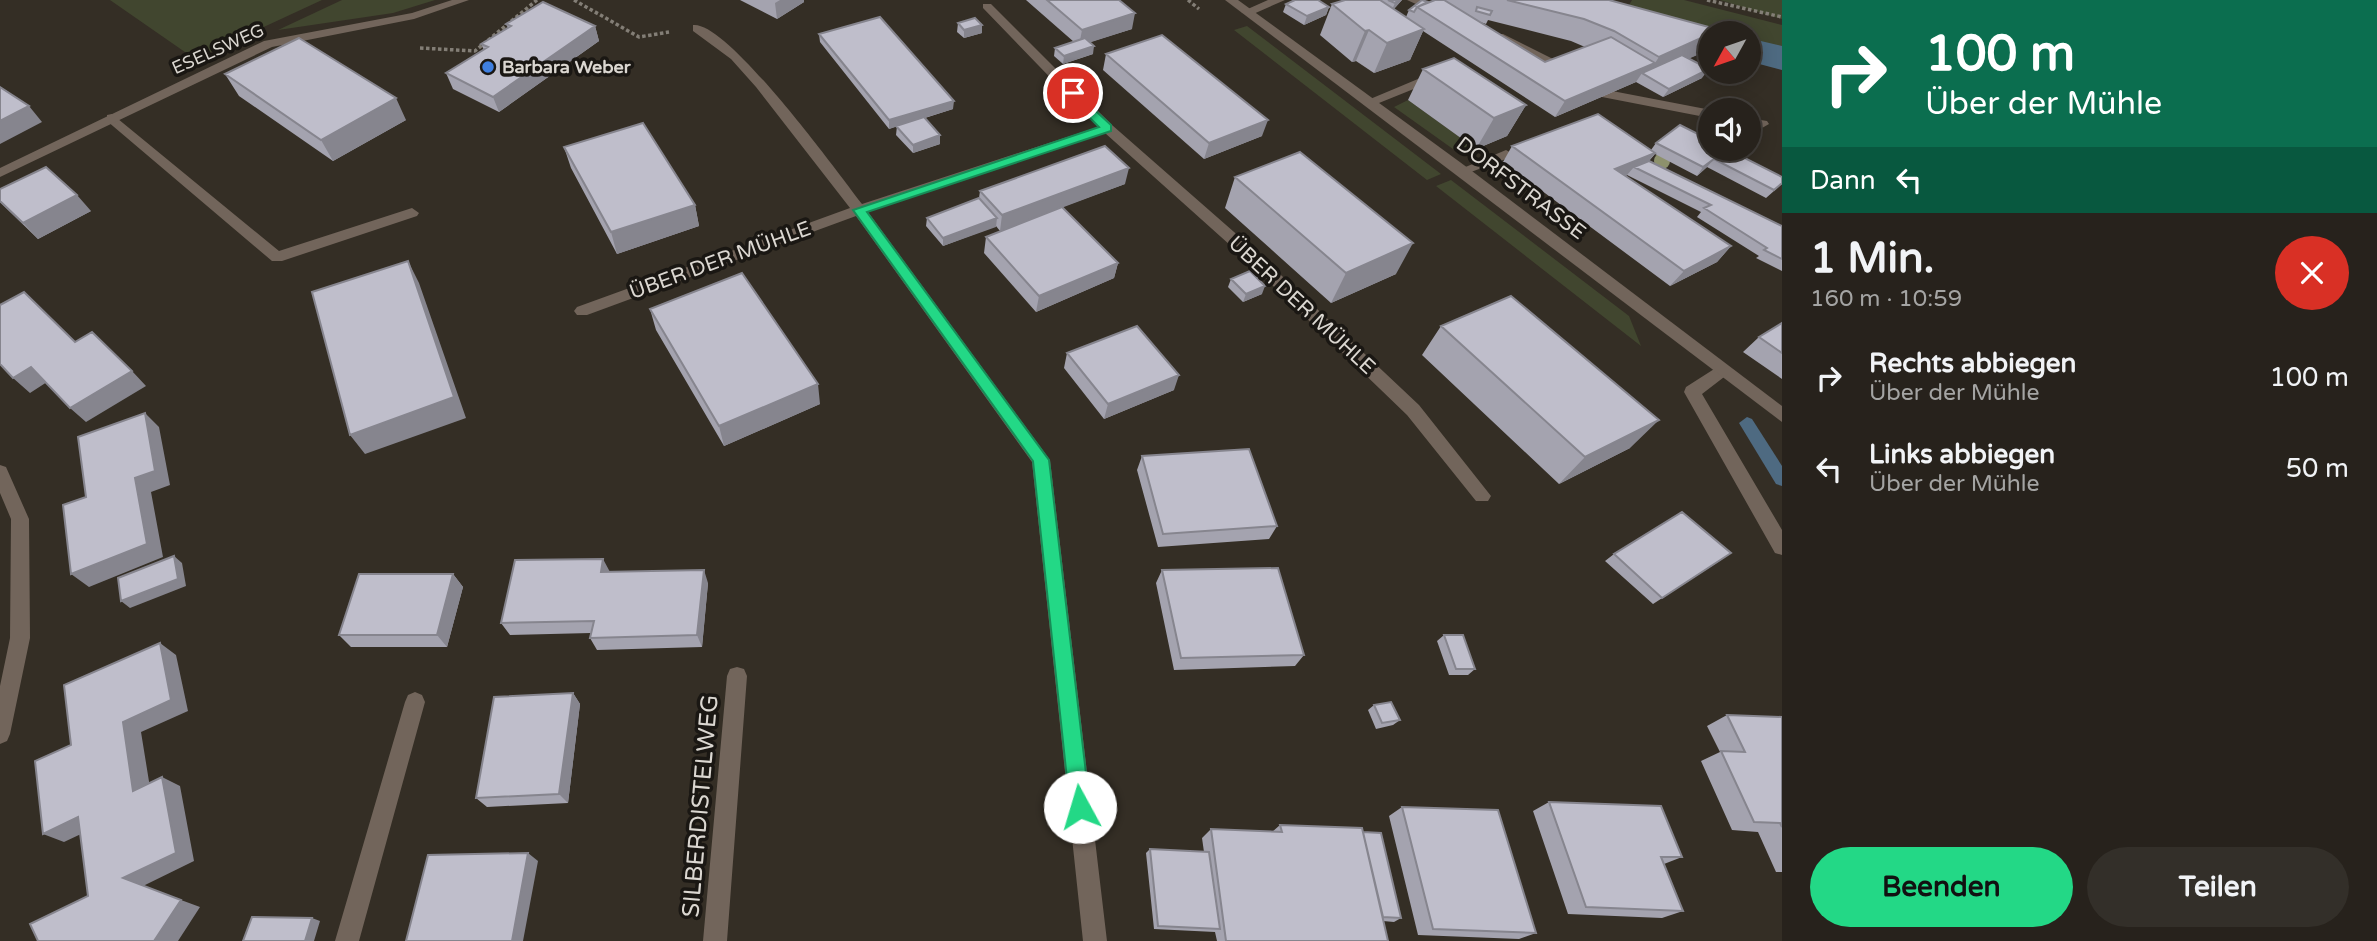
<!DOCTYPE html>
<html lang="de">
<head>
<meta charset="utf-8">
<style>
	body { margin:0; font-family:"Varela Round",sans-serif; background:#332f29; color:#f1f3f6; height:100vh; display:flex; flex-direction:column; font-size:26px; white-space:nowrap }
	* { box-sizing:border-box; margin:0 }
	p { font-size:23px; color:#a4a4a3 }
	.icon { flex:none; width:38px; height:38px; fill:none; stroke:currentColor; stroke-width:2; stroke-linecap:round; stroke-linejoin:round }
	.map { position:relative; flex:1; overflow:hidden }
	.side { display:flex; flex-direction:column; background:#27221c; width:595px }
	.side>* { flex:none }
	.hud { background:#0b6e4f; color:#fff; overflow:hidden }
	.needle { width:46px; rotate:230deg }
	.controls { position:absolute; left:1698px; top:21px; display:grid; gap:14px }
	.controls a { display:grid; place-items:center; width:63px; height:63px; border-radius:50%; background:#27221c; box-shadow:0 4px 18px #0003,0 0 0 2px #433f3b; font-size:35px }
	.pin { position:absolute; display:grid; place-items:center; width:60px; height:60px; color:#fff; margin:-30px; border:4px solid #fff; border-radius:50%; box-shadow:0 2px 7px #0007 }
	.me { position:absolute; width:77px; margin:-38px; rotate:354deg; stroke-linejoin:round; filter:drop-shadow(0 0 5px #0008) }
	.turn { display:flex; align-items:center; gap:24px; height:147px; padding:0 28px; font-size:32px }
	.turn .icon { width:91px; height:91px; stroke-width:2.5 }
	.turn b { display:block; font-size:49px; line-height:60px }
	.then { display:flex; align-items:center; height:66px; padding:0 28px; background:#0003; gap:14px; font-size:26px }
	.round { display:grid; place-items:center; flex:none; width:74px; height:74px; border-radius:37px; background:#332f29 }
	.head { display:flex; align-items:center; justify-content:space-between; height:119px; padding:0 28px }
	h1 { font-size:42px; font-weight:700; line-height:52px }
	.button { display:flex; gap:14px; margin-top:auto; padding:14px 28px }
	.button a { flex:1; height:80px; border-radius:42px; background:#23d886; color:#111; font-size:28px; font-weight:700; line-height:80px; text-align:center }
	.button a+a { background:#332f29; color:#f1f3f6 }
	ul { padding:0; list-style:none }
	li { display:flex; align-items:center; gap:21px; height:91px; padding:0 28px }
	li div { flex:1 }
	li b { display:block; font-size:26px }
	li em { font-style:normal }
	main { display:flex; flex:1; min-height:0 }
	.map>svg:first-child { display:block }
	.green { fill:#41462f }
	.lines { fill:none; stroke-linecap:round; stroke-linejoin:round }
	.stream { fill:#4e6a81; fill-rule:evenodd }
	.canal { fill:#4e6a81; fill-rule:evenodd }
	.path { stroke:#837e76; stroke-width:3.5; stroke-dasharray:3.5 2.5; stroke-linecap:butt }
	.service { fill:#72655b; fill-rule:evenodd }
	.minor { fill:#72655b; fill-rule:evenodd }
	.tertiary { fill:#72655b; fill-rule:evenodd }
	.tree { fill:#8d916c }
	.wall { fill:#a4a3af; fill-rule:evenodd }
	.shaded-wall { fill:#86858e }
	.building { fill:#bfbecb; stroke:#86858e; stroke-width:2 }
	.route { fill:#23d886; stroke:#178c57; stroke-width:2 }
	.shop-dot { fill:#3f7fe0; stroke:#1a1713; stroke-width:2.5 }
	.labels { text-anchor:middle; stroke-width:7; stroke-linejoin:round; paint-order:stroke }
	.far-street-label { font-size:18px; fill:#dbd7d1; stroke:#1a1713 }
	.far-poi-label { font-size:18px; font-weight:bold; fill:#dbd7d1; stroke:#1a1713; text-anchor:start }
	.street-label { font-size:21px; fill:#dbd7d1; stroke:#1a1713 }
	.near-street-label { font-size:24px; fill:#dbd7d1; stroke:#1a1713 }
</style>
</head>
<body>
<main>
<div class="map">
<svg width="1782" height="941" viewBox="0 0 1782 941">
	<rect width="100%" height="100%" fill="#342e25"/>
	<path class="green" d="M110,0H322L195,59Z
		M342,0H435L393,13L278,30Z
		M1632,0H1684L1782,25V63L1748,54V33H1710V45L1619,22Z
		M1720,0H1782V19Z
		M1247,26L1441,174L1427,180L1234,30Z
		M1408,100L1476,149L1460,154L1394,107Z
		M1451,180L1629,316L1641,346L1436,186Z"/>
	<g class="lines">
		<path class="stream" d="M1747,417L1752,419L1782,466V486L1776,484L1739,423Z"/>
		<path class="canal" d="M1748,38L1782,46V70L1748,61Z"/>
		<path class="path" d="M574,0L639,37L669,32
			M1188,0L1199,9
			M1707,0L1782,17
			M420,48L475,51L537,0"/>
		<path class="service" d="M1268,0H1285L1251,15L1241,12Z
			M1407,0H1424L1448,11L1438,14Z
			M1495,34H1503L1569,67L1559,70L1495,40Z
			M1437,71L1443,75L1441,78L1374,105H1364L1363,102Z
			M1607,90L1711,110L1710,118L1602,97L1601,94Z
			M112,114L279,251L412,208L419,213L417,216L282,261H272L107,121V115Z
			M1748,118L1767,121L1769,124L1762,128L1748,126Z
			M1506,150L1513,154L1511,157L1463,175L1456,171Z"/>
		<path class="minor" d="M452,0H469L414,19L272,47L0,177V168L264,41L412,13Z
			M983,4H991L1112,125L1250,246L1419,405L1491,496L1488,501H1476L1407,415L1240,254L1105,133L868,212L1050,460L1107,941H1083L1032,462L856,216L587,315H577L574,311L577,307L850,208L756,87L731,59L693,31V25C727,20 838,173 862,204L1098,127L983,8Z
			M1722,364L1728,366L1730,370L1728,374L1702,394L1782,530V555L1775,553L1684,392L1686,387Z
			M0,465L6,467L29,519L30,638L10,734L7,741L0,744V686L10,638L11,519L0,493Z
			M737,667L744,669L747,676L727,941H703L727,676L730,669Z
			M415,692L422,695L425,702L359,941H335L405,702L408,695Z"/>
		<path class="tertiary" d="M1225,0H1238L1468,168L1782,406V422Z"/>
	</g>
	<circle class="tree" cx="1662" cy="161" r="8"/>
	<path class="wall" d="M740,0H804V2L777,19Z
		M1026,0H1119L1132,29L1090,42L1093,54L1063,64L1054,56L1055,48L1074,42Z
		M1345,0H1402L1394,9L1406,17L1409,10L1435,0H1609L1720,30L1718,33H1710V44L1704,52L1689,58L1702,78L1663,97L1636,82L1555,117L1423,31L1410,60L1374,73L1356,61L1352,62L1320,35L1332,4ZM1488,20L1571,41L1585,47L1545,62L1480,22L1486,24Z
		M1286,4L1329,7L1326,15L1304,25L1283,12Z
		M958,23L982,33L964,38L957,32Z
		M506,24L595,26L599,41L499,112L453,89L446,73L484,50L481,44L508,28Z
		M819,34L953,109L925,118L940,144L913,153L896,135L897,126L889,129L820,42Z
		M1106,54L1262,136L1204,159L1103,70Z
		M1423,69L1526,105L1507,136L1476,149L1408,100Z
		M225,74L406,120L333,161L239,96Z
		M1656,143L1782,177V184L1766,198L1707,167L1697,176L1655,154L1649,161L1782,226V271L1756,258L1759,256L1697,217L1701,212L1627,175L1626,176L1731,246L1717,262L1670,286L1503,162L1512,146L1651,150Z
		M564,147L695,205L699,226L617,254L571,168Z
		M1235,177L1396,274L1331,303L1225,208Z
		M1125,184L1062,207L1118,263L1114,278L1036,312L984,253L986,237L1025,222L1000,231L996,226L943,246L926,226L927,218L979,198L980,191Z
		M0,189L91,211L38,239L0,202Z
		M1231,279L1262,294L1243,302L1228,287Z
		M650,309L820,404L724,446L656,330Z
		M1782,323V379L1743,352L1759,337Z
		M1441,326L1630,448L1559,484L1422,355Z
		M1067,353L1174,390L1104,419L1064,368Z
		M1142,456L1277,526L1269,539L1158,547L1137,470Z
		M1614,554L1721,560L1653,604L1605,561Z
		M1162,570L1304,655L1295,666L1174,670L1156,583Z
		M610,572L708,583L702,647L597,650L590,638L591,633L510,635L501,623Z
		M453,574L463,587L447,647H351L339,635Z
		M1444,635L1475,669L1468,675H1449L1437,641Z
		M573,693L580,704L568,803L487,807L476,798Z
		M1374,705L1400,720L1393,725L1376,729L1368,710Z
		M1727,715L1782,717V872H1776L1758,832L1732,830L1701,761L1720,752L1707,726Z
		M1549,802L1682,857L1664,864L1683,911L1662,918L1568,914L1533,811Z
		M1402,807L1536,933L1519,939L1418,935L1389,816Z
		M1280,825L1363,832L1401,918L1394,922L1383,921L1388,941H1217L1215,932L1154,929L1146,853L1150,849L1204,852L1202,838L1211,829L1272,832Z"/>
	<path class="shaded-wall" d="M780,0H804V2L777,19L775,3Z
		M1398,0H1402L1391,12L1395,3Z
		M1329,7L1326,15L1304,25L1307,16Z
		M1135,13L1132,29L1079,46L1082,30Z
		M982,25V33L964,38V30Z
		M595,26L599,41L499,112L493,97Z
		M1424,29L1410,60L1374,73L1387,43Z
		M1369,30L1356,61L1352,62L1365,31Z
		M1710,34V44L1704,52L1648,77L1642,73L1636,82L1555,117L1565,101L1655,63L1659,57Z
		M1094,46L1093,54L1063,64L1064,56Z
		M1709,69L1702,78L1663,97L1669,89Z
		M396,98L406,120L333,161L321,140Z
		M954,101L953,109L889,129V120Z
		M1526,105L1507,136L1476,149L1494,118Z
		M29,106L42,122L0,144V121Z
		M1268,120L1262,136L1204,159L1209,143Z
		M940,135V144L913,153V145Z
		M1655,153L1643,169L1634,167L1627,175L1604,185L1615,169Z
		M1714,159L1707,167L1697,176L1703,167Z
		M1129,168L1125,184L1000,231L1002,215Z
		M77,195L91,211L38,239L23,223Z
		M695,205L699,226L617,254L611,232Z
		M997,218L996,227L943,246V238Z
		M1413,243L1396,274L1331,303L1346,273Z
		M1731,246L1717,262L1670,286L1684,271Z
		M408,261L419,283L466,418L365,454L350,435Z
		M1118,263L1114,278L1036,312L1039,296Z
		M1265,286L1262,294L1243,302L1246,294Z
		M31,367L47,382L30,393L13,378Z
		M132,371L146,386L86,422L70,408Z
		M1179,375L1174,390L1104,419L1108,404Z
		M818,384L820,404L724,446L719,426Z
		M145,413L159,427L170,485L151,492L163,557L89,587L71,574L135,478Z
		M1659,420L1630,448L1559,484L1585,457Z
		M174,556L182,563L186,586L130,608L121,601Z
		M603,559L610,572H601Z
		M704,570L708,583L702,647L697,635Z
		M453,574L463,587L447,647L437,635Z
		M160,643L176,655L188,711L141,732L152,800L133,791L123,722Z
		M573,693L580,704L568,803L559,794Z
		M162,777L180,786L194,861L143,886L123,878Z
		M78,817L98,826L64,842L43,834Z
		M528,853L538,861L523,941H512Z
		M181,900L200,907L178,941H154Z
		M312,918L320,921L314,941H305Z"/>
	<path class="building" d="M1047,0H1119L1135,13L1082,30Z
		M1295,0H1318L1329,7L1307,16L1286,4Z
		M1345,0H1380L1424,29L1387,43L1369,30L1365,31L1332,4Z
		M1388,0H1398L1395,3Z
		M1422,0L1428,2L1417,7L1414,12L1409,10Z
		M1435,0H1444L1545,62L1611,37L1655,63L1565,101L1417,7Z
		M1507,0H1609L1720,30L1710,33V34L1659,57L1614,31L1584,19Z
		M543,2L595,26L493,97L446,73L488,47L481,44L511,26L506,24Z
		M1477,7L1492,11L1490,15L1476,11Z
		M880,17L954,101L889,120L819,34Z
		M975,18L982,25L964,30L958,23Z
		M1162,35L1268,120L1209,143L1106,54Z
		M299,38L396,98L321,140L225,74Z
		M1085,38L1094,46L1064,56L1055,48Z
		M1682,55L1709,69L1669,89L1642,73Z
		M1454,58L1526,105L1494,118L1423,69Z
		M0,87L29,106L0,121Z
		M1598,114L1655,153L1615,169L1731,246L1684,271L1512,146Z
		M924,117L940,135L913,145L896,126Z
		M643,123L695,205L611,232L564,147Z
		M1680,125L1710,140V149H1727L1782,177V183L1774,190L1714,159L1703,167L1656,143Z
		M1105,146L1129,168L1002,215L980,191Z
		M1300,152L1413,243L1346,273L1235,177Z
		M1649,161L1782,226V259L1764,250L1767,248L1704,208L1711,205L1634,167Z
		M46,167L77,195L23,223L0,201V189Z
		M979,198L997,218L943,238L927,218Z
		M1062,207L1118,263L1039,296L986,237Z
		M408,261L454,397L350,435L312,292Z
		M1250,271L1265,286L1246,294L1231,279Z
		M742,273L818,384L719,426L650,309Z
		M24,292L75,342L92,332L132,371L70,408L31,367L13,378L0,364V305Z
		M1511,296L1659,420L1585,457L1441,326Z
		M1782,323V353L1759,337Z
		M1137,326L1179,375L1108,404L1067,353Z
		M145,413L155,471L135,478L147,544L71,574L63,505L86,497L78,437Z
		M1249,449L1277,526L1163,534L1142,456Z
		M1682,512L1731,553L1662,598L1614,554Z
		M174,556L178,579L121,601L118,578Z
		M603,559L601,572L704,570L697,635L590,638L594,621L501,623L515,560Z
		M1278,568L1304,655L1181,658L1162,570Z
		M359,574H453L437,635H339Z
		M1444,635H1463L1475,669H1456Z
		M160,643L171,700L123,722L133,791L162,777L176,853L123,878L181,900L154,941H38L30,924L88,896L78,817L43,834L35,761L71,745L64,685Z
		M573,693L559,794L476,798L494,697Z
		M1391,702L1400,720L1382,723L1374,705Z
		M1727,715L1782,717V827L1780,823L1754,822L1721,751L1745,752Z
		M1549,802L1661,806L1682,857H1661L1683,911L1586,907Z
		M1402,807L1498,810L1536,933L1433,929Z
		M1280,825L1362,828L1388,941H1226L1211,829L1282,832Z
		M1363,832L1381,833L1401,918L1383,917Z
		M1150,849L1209,852L1220,929L1158,926Z
		M528,853L512,941H406L428,855Z
		M252,917L312,918L305,941H243Z"/>
	<path class="route" d="M1073,90L1111,125V131L867,212L1049,460L1090,807L1087,814L1080,817L1073,814L1070,807L1033,461L853,210L1099,127L1068,96V91Z"/>
	<circle class="shop-dot" cx="488" cy="67" r="7"/>
	<g class="labels">
		<g class="far-street-label">
			<text transform="translate(218 49) rotate(-24)" y="6">ESELSWEG</text>
		</g>
		<g class="far-poi-label">
			<text x="502" y="73">Barbara Weber</text>
		</g>
		<g class="street-label">
			<text transform="translate(1521 188) rotate(37)" y="7">DORFSTRASSE</text>
			<text transform="translate(720 260) rotate(-20)" y="7">ÜBER DER MÜHLE</text>
			<text transform="translate(1302 305) rotate(43)" y="7">ÜBER DER MÜHLE</text>
		</g>
		<g class="near-street-label">
			<text transform="translate(700 806) rotate(-85)" y="8">SILBERDISTELWEG</text>
		</g>
	</g>
</svg>
<div class="controls">
<a><svg class="needle" viewBox="-14 -14 28 28"><path d="M0-13l5 13h-10z" fill="#e53935"/><path d="M0 13l5-13h-10z" fill="#a4a4a3"/></svg></a>
<a><svg class="icon" aria-label="sound" viewBox="0 0 24 24"><path d="M4 9h4l5-4v14l-5-4H4zM17 9q2 3 0 6"/></svg></a>
</div>
<div class="pin" style="left:1073px;top:93px;background:#d93025"><svg class="icon" aria-label="arrive" viewBox="0 0 24 24"><path d="M6 21V4h12l-3 4 3 4H6"/></svg></div>
<svg class="me" style="left:1080px;top:807px" viewBox="-20 -20 40 40"><circle r="19" fill="#fff"/><path d="M0-13L10 11 0 6-10 11z" fill="#23d886"/></svg>
</div>
<section class="side">
<div class="hud">
<div class="turn"><svg class="icon" aria-label="right" viewBox="0 0 24 24"><path d="M7 20v-9h11M14 6l5 5-5 5"/></svg><div><b>100 m</b>Über der Mühle</div></div>
<div class="then">Dann<svg class="icon" aria-label="left" viewBox="0 0 24 24"><path d="M17 20v-9H6M10 6l-5 5 5 5"/></svg></div>
</div>
<div class="head"><div><h1>1 Min.</h1><p>160 m · 10:59</p></div><a class="round" style="background:#d93025;color:#fff"><svg class="icon" aria-label="close" viewBox="0 0 24 24"><path d="M6 6l12 12M18 6L6 18"/></svg></a></div>
<ul>
<li><svg class="icon" aria-label="right" viewBox="0 0 24 24"><path d="M7 20v-9h11M14 6l5 5-5 5"/></svg><div><b>Rechts abbiegen</b><p>Über der Mühle</p></div><em>100 m</em></li>
<li><svg class="icon" aria-label="left" viewBox="0 0 24 24"><path d="M17 20v-9H6M10 6l-5 5 5 5"/></svg><div><b>Links abbiegen</b><p>Über der Mühle</p></div><em>50 m</em></li>
</ul>
<div class="button"><a>Beenden</a><a>Teilen</a></div>
</section>
</main>
</body>
</html>
